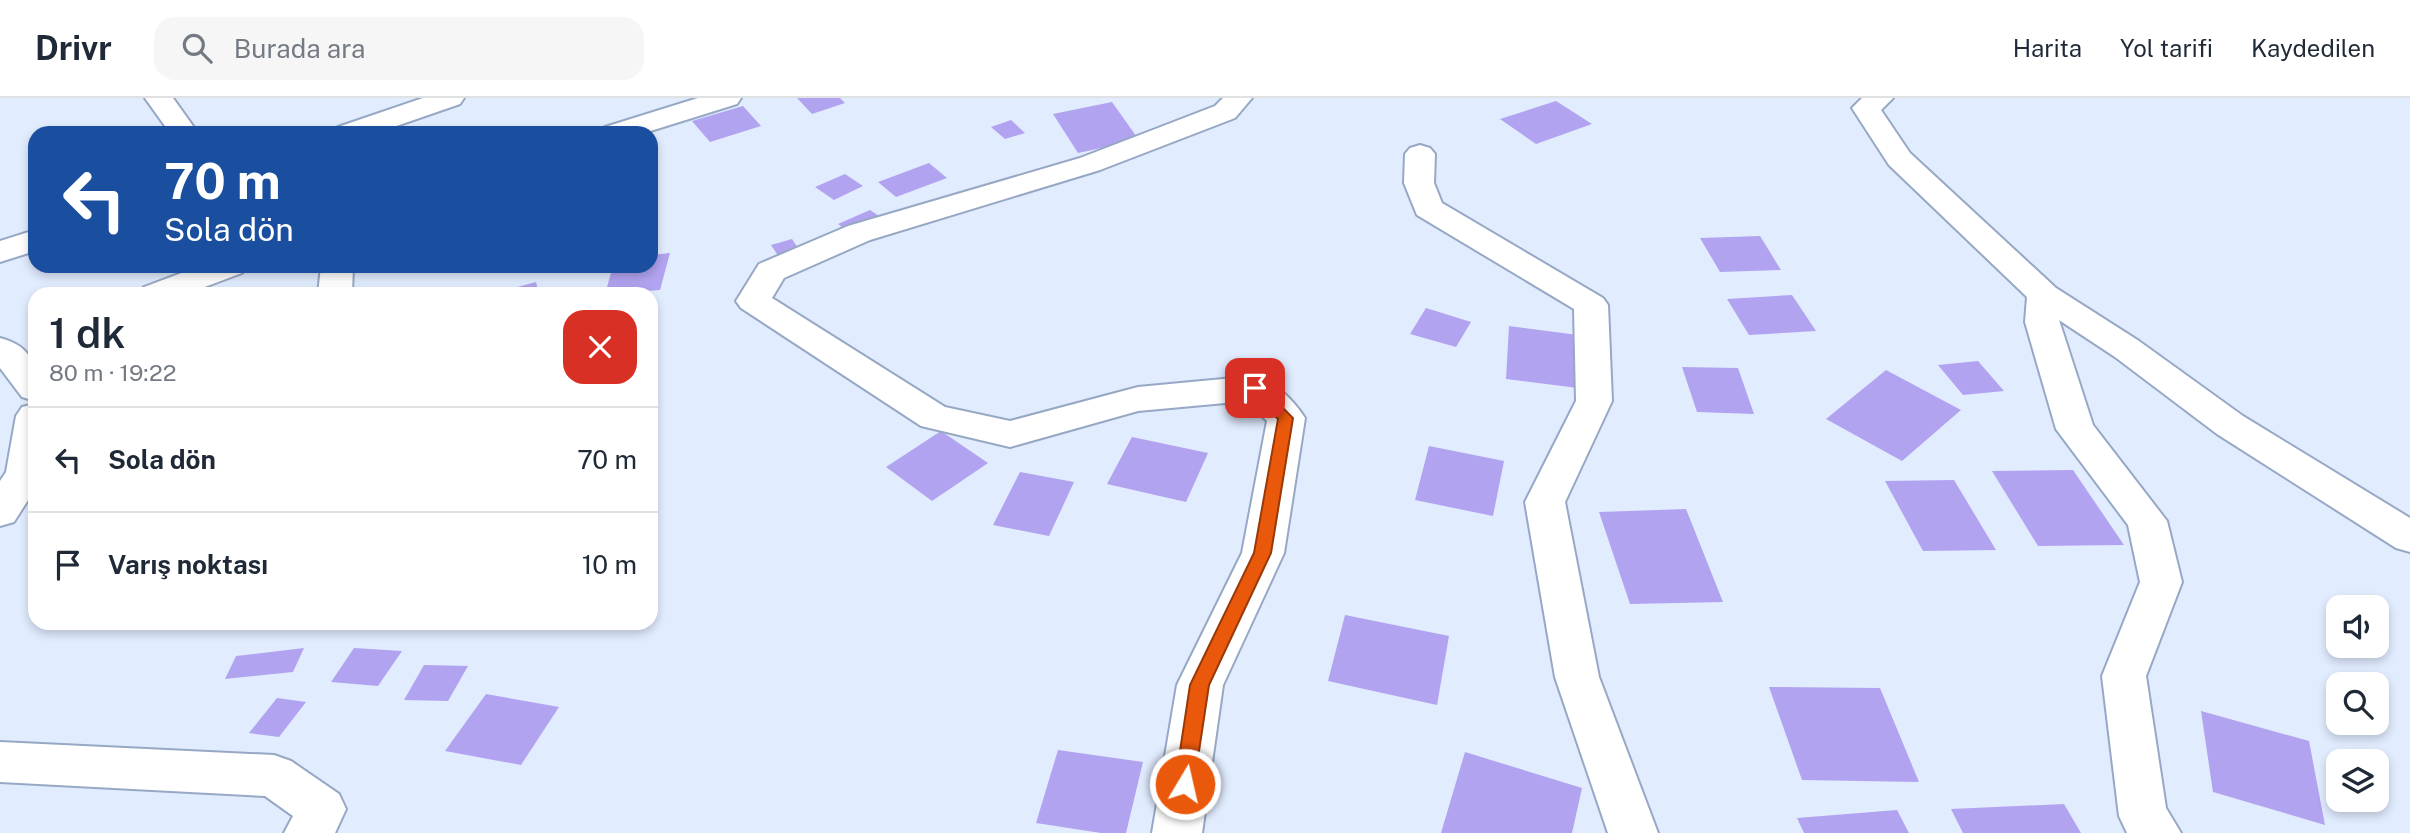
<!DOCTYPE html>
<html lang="tr">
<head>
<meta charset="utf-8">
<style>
	body { margin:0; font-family:"Public Sans",sans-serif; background:#f6f6f7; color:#1f2937; height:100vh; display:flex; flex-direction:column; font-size:26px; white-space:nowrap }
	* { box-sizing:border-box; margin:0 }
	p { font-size:23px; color:#747a83 }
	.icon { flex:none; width:38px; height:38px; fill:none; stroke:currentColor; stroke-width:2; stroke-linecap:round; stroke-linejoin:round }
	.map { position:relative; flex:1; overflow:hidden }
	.drawer { position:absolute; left:28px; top:189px; width:630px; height:343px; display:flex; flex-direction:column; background:#fff; border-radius:21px; box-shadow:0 4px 10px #0003 }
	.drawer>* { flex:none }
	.guide { position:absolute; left:28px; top:28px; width:630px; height:147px; border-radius:21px; box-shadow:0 4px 10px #0003; background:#1a4fa0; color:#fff; overflow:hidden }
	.fabs { position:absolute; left:2326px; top:497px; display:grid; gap:14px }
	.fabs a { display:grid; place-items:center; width:63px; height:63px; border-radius:14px; background:#fff; box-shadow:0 4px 10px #0003; font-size:35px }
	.pin { position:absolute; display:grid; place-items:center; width:60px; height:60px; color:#fff; margin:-30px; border-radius:14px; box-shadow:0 4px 10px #0006 }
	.me { position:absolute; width:77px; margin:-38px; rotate:9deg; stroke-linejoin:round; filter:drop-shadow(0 0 5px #0008) }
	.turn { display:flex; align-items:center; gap:24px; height:147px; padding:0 21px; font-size:32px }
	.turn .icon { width:91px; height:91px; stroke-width:2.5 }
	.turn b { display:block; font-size:49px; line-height:60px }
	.round { display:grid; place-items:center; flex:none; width:74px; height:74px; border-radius:21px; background:#f6f6f7 }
	.head { display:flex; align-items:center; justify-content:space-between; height:119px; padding:0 21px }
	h1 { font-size:42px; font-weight:600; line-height:52px }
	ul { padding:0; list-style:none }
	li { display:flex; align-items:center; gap:21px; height:105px; padding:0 21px; border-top:2px solid #e0e1e3 }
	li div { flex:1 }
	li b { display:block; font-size:26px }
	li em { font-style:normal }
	header { display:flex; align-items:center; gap:42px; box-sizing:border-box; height:98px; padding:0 35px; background:#fff; border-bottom:2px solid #e0e1e3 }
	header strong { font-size:33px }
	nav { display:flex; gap:38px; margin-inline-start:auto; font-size:24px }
	.search { width:490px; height:63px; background:#f6f6f7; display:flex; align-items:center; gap:18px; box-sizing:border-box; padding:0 24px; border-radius:21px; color:#747a83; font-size:26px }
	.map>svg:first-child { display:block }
	.building { fill:#b2a3f0 }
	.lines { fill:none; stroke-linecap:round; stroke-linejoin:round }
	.minor-casing { stroke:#97a8c5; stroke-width:4 }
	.minor { fill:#fff; fill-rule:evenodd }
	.route { fill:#ea580c; stroke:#983908; stroke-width:2 }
</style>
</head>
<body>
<header>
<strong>Drivr</strong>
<div class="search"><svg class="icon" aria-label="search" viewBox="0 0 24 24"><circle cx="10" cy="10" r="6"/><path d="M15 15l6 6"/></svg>Burada ara</div>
<nav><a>Harita</a><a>Yol tarifi</a><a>Kaydedilen</a></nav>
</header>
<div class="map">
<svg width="2410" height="735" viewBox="0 0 2410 735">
	<rect width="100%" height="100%" fill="#e1ecff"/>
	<path class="building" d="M797,0H840L845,5L812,16Z
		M1556,3L1592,26L1536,46L1500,21Z
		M1112,4L1139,42L1078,55L1053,16Z
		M743,8L761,28L710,44L692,23Z
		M1011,22L1025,35L1005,41L991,29Z
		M929,65L947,80L896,99L878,84Z
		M845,76L863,88L834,102L815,89Z
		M870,112L882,120L850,135L838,126Z
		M1760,138L1781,172L1720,174L1700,140Z
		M792,141L800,153L779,159L771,147Z
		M670,155L660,192L605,196L613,168H651V157Z
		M536,184L539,196H495V195Z
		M1792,197L1816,233L1749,237L1727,201Z
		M1426,210L1471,224L1456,249L1410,236Z
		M1509,228L1578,237V290L1506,281Z
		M1978,263L2004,293L1963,297L1938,267Z
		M1682,269L1738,270L1754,316L1697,314Z
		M1886,272L1961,312L1902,363L1826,321Z
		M941,333L988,365L932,403L886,369Z
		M1132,339L1208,355L1186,404L1107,386Z
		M1429,348L1504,363L1493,418L1415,402Z
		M2073,372L2124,447L2038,448L1992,373Z
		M1020,374L1074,384L1049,438L993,427Z
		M1954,382L1996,452L1923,453L1885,383Z
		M1686,411L1723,504L1630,506L1599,414Z
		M1345,517L1449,538L1437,607L1328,583Z
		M304,550L293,574L225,581L236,558Z
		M354,550L402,553L378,588L331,584Z
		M424,567L468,568L448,603L404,602Z
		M1769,589L1880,590L1919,684L1802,682Z
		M486,596L559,609L521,667L445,653Z
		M277,600L306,604L279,639L249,635Z
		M2201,613L2309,643L2325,727L2213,694Z
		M1058,652L1143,664L1126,735H1101L1036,725Z
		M1465,654L1582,690L1572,735H1441Z
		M2064,706L2081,735H1963L1951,711Z
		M1897,712L1909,735H1804L1797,720Z"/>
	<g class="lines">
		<g class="minor-casing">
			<path id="minor" d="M145,0H173L198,35H170Z
				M423,0H464L460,6L376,35H334L338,29Z
				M698,0H741L737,6L644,35H601L605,29Z
				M1223,0H1252L1235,20L1100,72L870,142L784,180L772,200L945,309L1010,323L1138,289L1255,278C1275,283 1294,303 1305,320L1284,455L1223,587L1202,735H1152L1177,587L1242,455L1267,323L1247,303L1138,313L1010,349L921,328L741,210L736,203L759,166L848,128L1080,60L1215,8Z
				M1862,0H1893L1881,12L1910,55L2056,190L2139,243L2243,318L2410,420V454L2396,450L2217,336L2115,259L2059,222L2093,327L2167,423L2182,484L2146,578L2166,710L2181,735H2127L2119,718L2102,578L2140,484L2128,427L2056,331L2025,224L2027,199L1889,67L1852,10Z
				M1420,47L1430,50L1435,56L1434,85L1442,105L1603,200L1608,207L1612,303L1565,404L1599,579L1658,735H1608L1555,579L1525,404L1576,303L1574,211L1417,117L1404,85L1405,56L1410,50Z
				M35,132V153L0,164V143Z
				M200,168H246L242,175L186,196H139L144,189Z
				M321,168H353L352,196H318Z
				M0,240C37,250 35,270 35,303L22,299L0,270Z
				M35,306V391L14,424L0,428V383L6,374L16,318L22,309Z
				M0,644L274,657L291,663L339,696L346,711L335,735H284L293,718L265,698L0,684Z"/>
		</g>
		<use href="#minor" class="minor"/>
	</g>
	<path class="route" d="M1255,286L1260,287L1293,320L1271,455L1209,587L1194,686L1192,692L1185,694L1178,692L1175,686L1190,587L1254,455L1278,321L1250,294L1248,290Z"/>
</svg>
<div class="fabs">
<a><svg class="icon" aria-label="sound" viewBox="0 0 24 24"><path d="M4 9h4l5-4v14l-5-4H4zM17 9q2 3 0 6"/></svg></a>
<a><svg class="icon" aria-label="search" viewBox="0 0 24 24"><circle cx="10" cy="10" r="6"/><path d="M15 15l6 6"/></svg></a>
<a><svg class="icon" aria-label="layers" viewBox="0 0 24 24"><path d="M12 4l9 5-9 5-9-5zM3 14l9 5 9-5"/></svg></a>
</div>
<div class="pin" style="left:1255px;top:290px;background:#d93025"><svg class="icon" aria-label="arrive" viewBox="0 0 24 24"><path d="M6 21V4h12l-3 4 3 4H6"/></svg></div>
<svg class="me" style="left:1185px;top:686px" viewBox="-20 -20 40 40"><circle r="17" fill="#ea580c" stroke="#fff" stroke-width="3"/><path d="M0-11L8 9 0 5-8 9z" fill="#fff"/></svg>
<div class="guide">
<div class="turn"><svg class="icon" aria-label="left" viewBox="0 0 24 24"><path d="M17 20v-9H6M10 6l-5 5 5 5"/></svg><div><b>70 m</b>Sola dön</div></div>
</div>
<section class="drawer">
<div class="head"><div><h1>1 dk</h1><p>80 m · 19:22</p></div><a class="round" style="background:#d93025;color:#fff"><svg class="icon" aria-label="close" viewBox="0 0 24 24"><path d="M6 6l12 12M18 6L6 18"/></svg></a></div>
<ul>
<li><svg class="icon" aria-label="left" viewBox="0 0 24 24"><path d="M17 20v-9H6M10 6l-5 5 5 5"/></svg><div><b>Sola dön</b></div><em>70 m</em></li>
<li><svg class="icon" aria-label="arrive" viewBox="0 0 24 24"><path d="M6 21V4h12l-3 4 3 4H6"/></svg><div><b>Varış noktası</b></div><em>10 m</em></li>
</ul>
</section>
</div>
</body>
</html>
